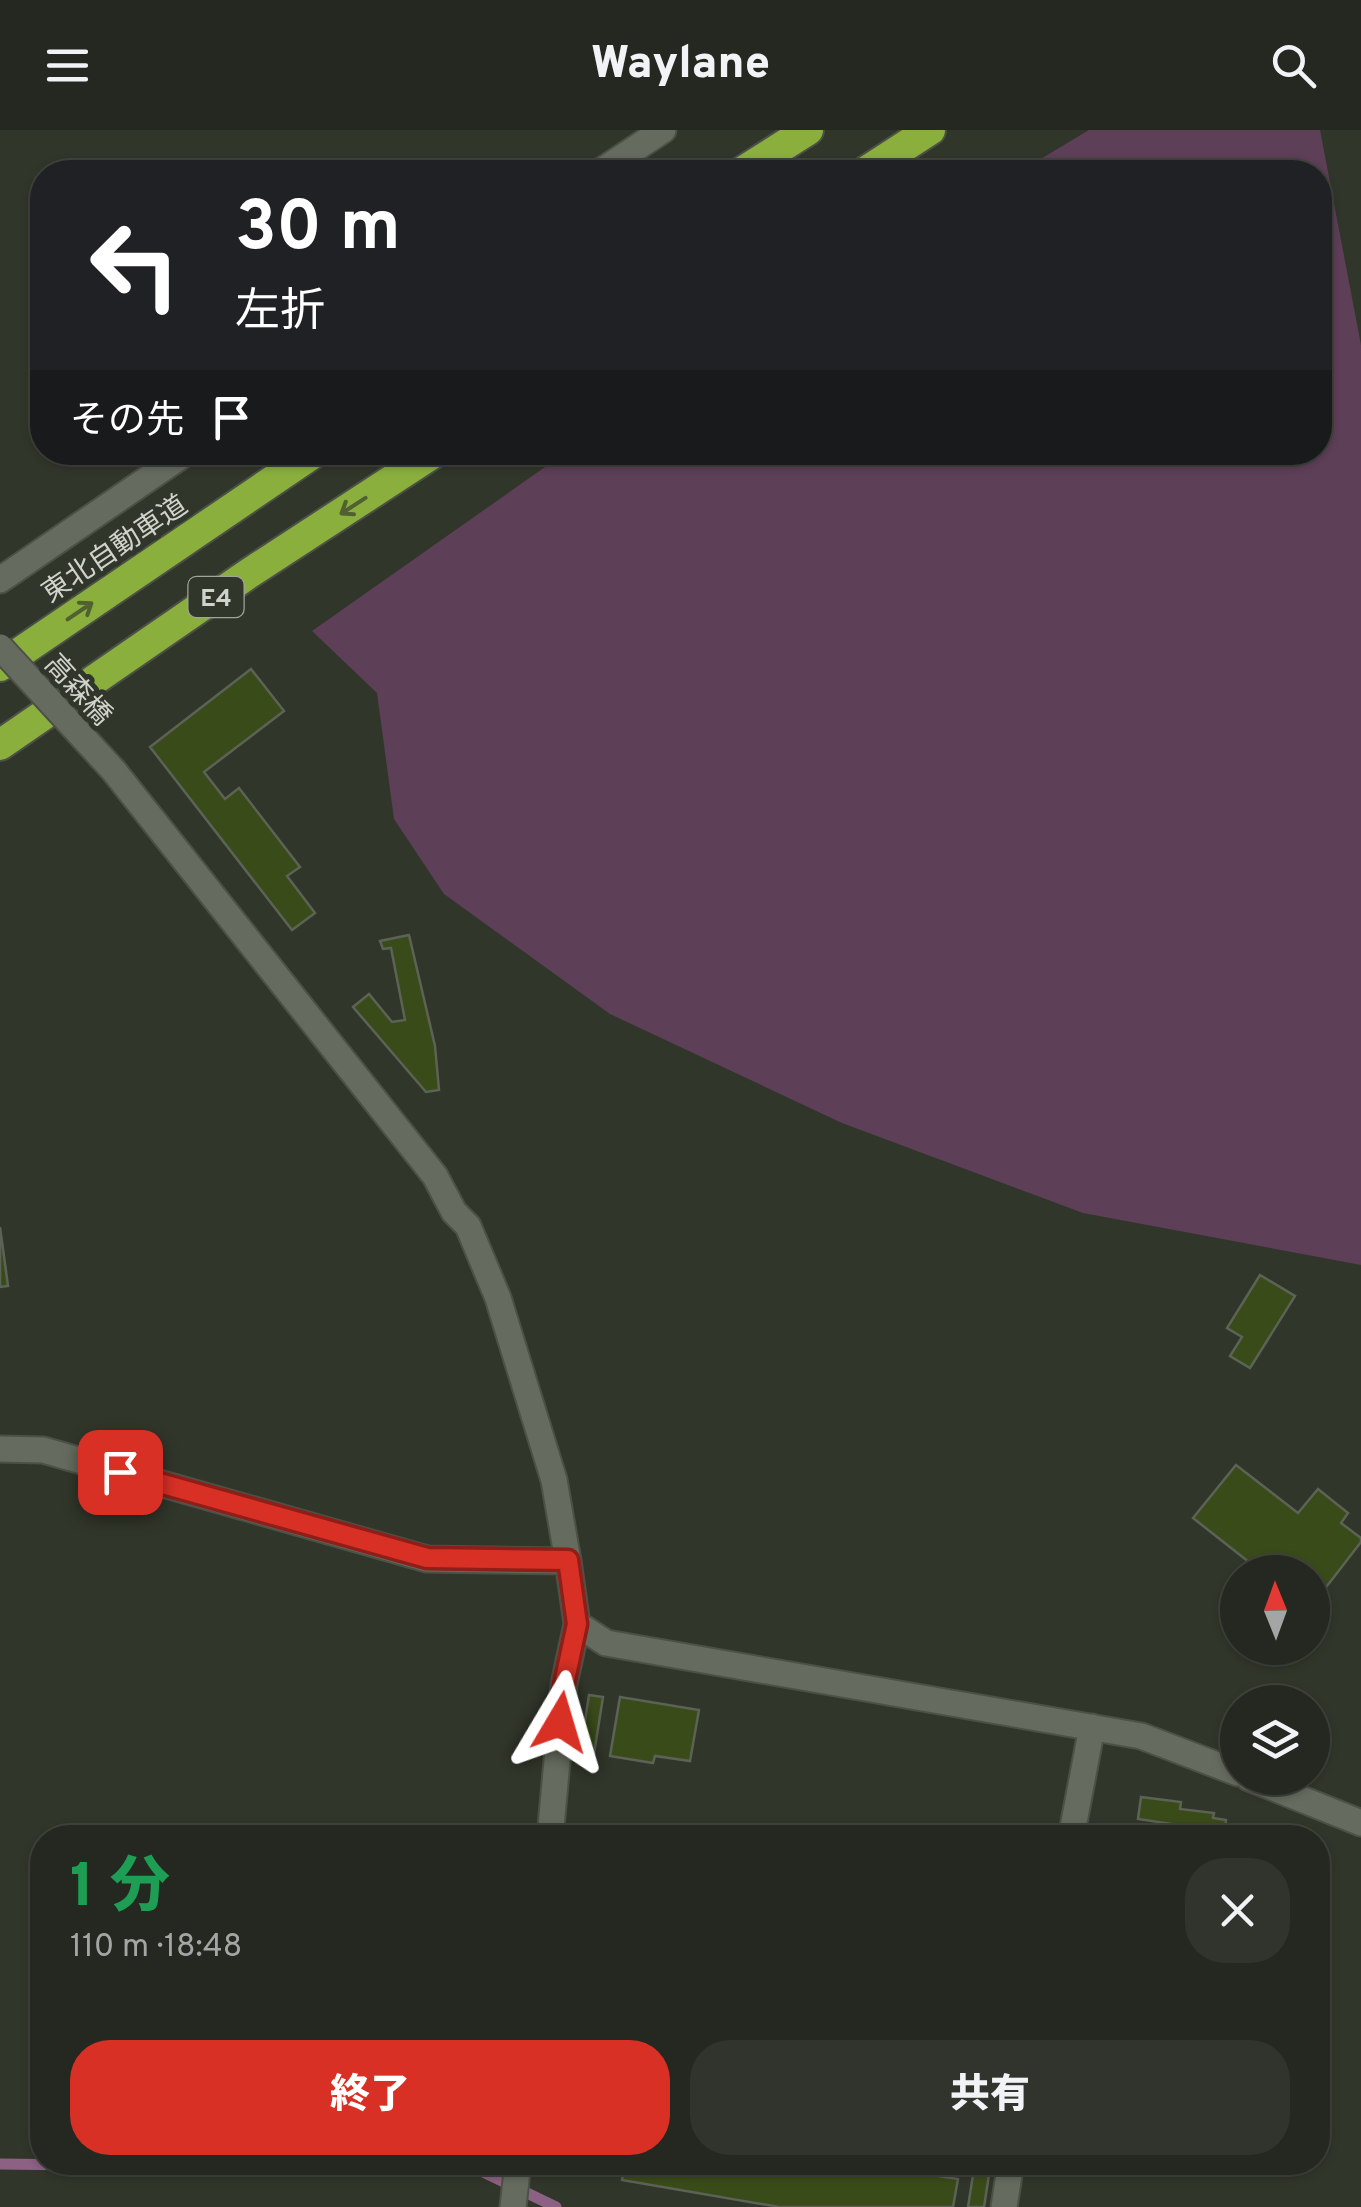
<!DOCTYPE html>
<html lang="ja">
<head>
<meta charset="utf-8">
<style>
	body { margin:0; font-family:Overpass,"Noto Sans JP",sans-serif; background:#31342d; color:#f1f3f6; height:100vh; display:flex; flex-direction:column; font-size:38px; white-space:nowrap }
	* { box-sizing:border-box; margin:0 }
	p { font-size:32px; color:#a3a6a5 }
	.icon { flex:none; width:55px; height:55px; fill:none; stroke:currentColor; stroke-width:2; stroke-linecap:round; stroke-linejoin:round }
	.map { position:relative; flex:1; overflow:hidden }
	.sheet { position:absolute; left:30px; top:1695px; width:1300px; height:350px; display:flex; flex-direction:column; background:#252820; border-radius:40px; box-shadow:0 2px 8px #0004,0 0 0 2px #42443e }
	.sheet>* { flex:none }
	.banner { position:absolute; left:30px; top:30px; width:1302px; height:305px; border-radius:40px; box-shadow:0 2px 8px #0004,0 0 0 2px #42443e; background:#202124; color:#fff; overflow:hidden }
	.needle { width:65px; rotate:359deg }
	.tools { position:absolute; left:1220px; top:1425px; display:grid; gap:20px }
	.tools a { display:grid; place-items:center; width:110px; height:110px; border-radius:50%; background:#252820; box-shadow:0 2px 8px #0004,0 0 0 2px #42443e; font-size:50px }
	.pin { position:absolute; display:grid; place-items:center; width:85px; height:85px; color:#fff; margin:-42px; border-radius:20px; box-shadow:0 5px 15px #0006 }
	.me { position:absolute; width:110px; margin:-55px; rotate:7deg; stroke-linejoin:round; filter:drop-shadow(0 0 8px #0008) }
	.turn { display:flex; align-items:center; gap:35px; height:210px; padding:0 40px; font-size:45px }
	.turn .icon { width:130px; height:130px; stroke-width:2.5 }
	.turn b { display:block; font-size:70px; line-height:85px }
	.then { display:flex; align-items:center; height:95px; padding:0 40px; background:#0003; gap:20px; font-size:38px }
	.round { display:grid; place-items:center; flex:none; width:105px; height:105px; border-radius:40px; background:#31342d }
	.overview { display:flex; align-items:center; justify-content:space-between; height:170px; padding:0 40px }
	h1 { font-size:60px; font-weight:800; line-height:75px; color:#1e9e55 }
	.button { display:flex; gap:20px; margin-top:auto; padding:20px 40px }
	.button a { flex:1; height:115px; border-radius:40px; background:#d93025; color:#fff; font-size:40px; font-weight:800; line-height:115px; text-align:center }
	.button a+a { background:#31342d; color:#f1f3f6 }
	header { display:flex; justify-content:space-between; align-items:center; height:130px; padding:0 40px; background:#252820; font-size:45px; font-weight:800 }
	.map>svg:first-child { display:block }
	.green { fill:#5d3f57 }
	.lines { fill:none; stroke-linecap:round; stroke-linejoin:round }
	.stream { stroke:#8d6184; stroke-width:11 }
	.building { fill:#3a4b1a; stroke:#5c6255; stroke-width:2.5 }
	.street-casing { stroke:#4c5147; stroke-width:29 }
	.highway-casing { stroke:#4c5147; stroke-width:34 }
	.street { stroke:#656b5e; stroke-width:25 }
	.highway { stroke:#8aaf3d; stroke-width:30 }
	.street-bridge-casing { stroke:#4c5147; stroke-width:29; stroke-linecap:butt }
	.street-bridge { stroke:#656b5e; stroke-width:25 }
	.oneway { stroke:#506031 }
	.route-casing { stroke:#8d1f18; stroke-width:25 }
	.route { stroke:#d93025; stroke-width:18 }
	.labels { text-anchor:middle; stroke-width:10; stroke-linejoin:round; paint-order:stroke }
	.shield { fill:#31362a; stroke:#a0a49b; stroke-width:2.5 }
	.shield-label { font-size:25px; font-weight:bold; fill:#d0d3cc }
	.street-label { font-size:28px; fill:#d0d3cc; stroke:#31362a }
</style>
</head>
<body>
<header><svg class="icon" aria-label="menu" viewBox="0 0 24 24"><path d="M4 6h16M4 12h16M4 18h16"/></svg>Waylane<svg class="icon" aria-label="search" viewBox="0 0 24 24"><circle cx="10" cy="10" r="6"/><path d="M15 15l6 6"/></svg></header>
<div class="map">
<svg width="1361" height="2077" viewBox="0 0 1361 2077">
	<rect width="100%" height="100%" fill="#31362a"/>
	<path class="green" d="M1089,0H1320L1361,215V1135L1083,1083L842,993L610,884L444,764L394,689L377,563L312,501L565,323L1320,322V42H1019Z"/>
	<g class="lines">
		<path class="stream" d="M0,2034L479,2040L556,2077"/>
	</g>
	<path class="building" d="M251,539L284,581L204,642L225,669L239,658L300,737L287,746L315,783L292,800L150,617Z
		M409,805L435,916L439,960L426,962L353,877L369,864L392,892L405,890L391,818L383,819L380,811Z
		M0,1097L8,1156L0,1157Z
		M1260,1145L1295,1166L1250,1238L1230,1226L1242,1207L1227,1198Z
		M1236,1335L1298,1383L1318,1359L1348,1383L1341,1393L1361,1408V1412L1320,1465L1312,1459V1442H1276L1282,1435L1269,1426L1259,1440L1193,1388Z
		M589,1565L603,1567L594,1624L580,1622Z
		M620,1567L699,1580L690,1631L655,1626L653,1633L610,1626Z
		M1141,1667L1181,1672L1180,1679L1214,1683L1213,1688L1226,1690L1225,1702L1138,1689Z
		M1142,1696L1167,1700L1166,1708H1140Z
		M625,2032H851L891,2039L893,2032H914L912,2042L958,2049L953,2077H779L622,2050Z
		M975,2032H991L984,2077H968Z"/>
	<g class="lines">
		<g class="street-casing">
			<path id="street" d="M600,42L663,0
				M0,450L187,322
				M114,641L435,1046L454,1082L468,1096L498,1168L554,1350L568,1431L577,1494L564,1554L550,1708
				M0,1319L43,1320L427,1429L568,1431
				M577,1494L606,1513L1141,1606L1238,1643
				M1249,1648L1361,1693
				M1071,1708L1092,1597
				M513,2077L518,2032
				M1004,2077L1011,2032"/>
		</g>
		<g class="highway-casing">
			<path id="highway" d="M742,42L808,0
				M865,42L930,0
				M0,536L315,322
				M0,615L248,444L435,322"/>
		</g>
		<use href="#street" class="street"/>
		<use href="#highway" class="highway"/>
		<g class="street-bridge-casing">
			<path id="street-bridge" d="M0,517L114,641"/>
		</g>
		<use href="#street-bridge" class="street-bridge"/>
	</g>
	<defs><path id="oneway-shaft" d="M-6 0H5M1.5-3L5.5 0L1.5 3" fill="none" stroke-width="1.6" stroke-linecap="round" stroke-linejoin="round" transform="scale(2.5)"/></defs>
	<g class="oneway">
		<use href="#oneway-shaft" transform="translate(353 376) rotate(147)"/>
		<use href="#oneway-shaft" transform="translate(80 481) rotate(-34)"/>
	</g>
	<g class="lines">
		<g class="route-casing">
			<path id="route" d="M120,1342L427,1428L568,1430L577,1494L564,1554L560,1592"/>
		</g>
		<use href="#route" class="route"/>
	</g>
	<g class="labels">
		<rect class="shield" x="188.5" y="447" width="55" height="40" rx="8"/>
		<g class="shield-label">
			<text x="216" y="476">E4</text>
		</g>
		<g class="street-label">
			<text transform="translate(114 418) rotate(-34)" y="10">東北自動車道</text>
			<text transform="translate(79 559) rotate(48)" y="10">高森橋</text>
		</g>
	</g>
</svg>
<div class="tools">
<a><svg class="needle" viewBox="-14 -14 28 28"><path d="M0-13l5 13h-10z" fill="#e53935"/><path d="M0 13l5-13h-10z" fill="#a3a6a5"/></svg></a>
<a><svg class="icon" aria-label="layers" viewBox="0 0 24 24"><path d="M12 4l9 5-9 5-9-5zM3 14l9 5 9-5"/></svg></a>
</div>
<div class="pin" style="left:120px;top:1342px;background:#d93025"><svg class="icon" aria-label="arrive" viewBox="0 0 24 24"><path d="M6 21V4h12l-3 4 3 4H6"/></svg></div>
<svg class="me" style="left:560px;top:1592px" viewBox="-20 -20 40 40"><path d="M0-17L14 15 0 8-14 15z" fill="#d93025" stroke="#fff" stroke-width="4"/></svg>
<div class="banner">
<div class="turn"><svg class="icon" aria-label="left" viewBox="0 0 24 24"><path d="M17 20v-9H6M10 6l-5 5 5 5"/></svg><div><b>30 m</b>左折</div></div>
<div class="then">その先<svg class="icon" aria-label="arrive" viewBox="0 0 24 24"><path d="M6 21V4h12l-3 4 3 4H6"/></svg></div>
</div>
<section class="sheet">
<div class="overview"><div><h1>1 分</h1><p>110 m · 18:48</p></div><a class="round"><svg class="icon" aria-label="close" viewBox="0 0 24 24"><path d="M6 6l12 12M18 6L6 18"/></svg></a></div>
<div class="button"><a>終了</a><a>共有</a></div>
</section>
</div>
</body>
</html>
